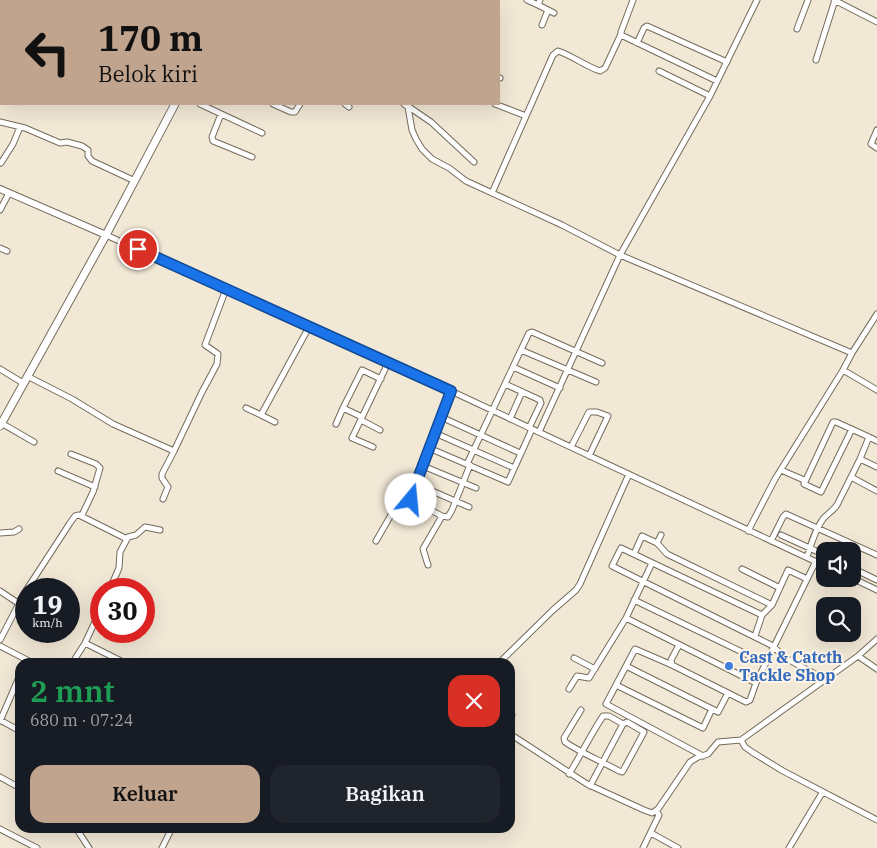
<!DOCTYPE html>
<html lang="id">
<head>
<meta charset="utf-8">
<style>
	body { margin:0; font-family:"IBM Plex Serif",serif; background:#20242c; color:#f1f3f6; height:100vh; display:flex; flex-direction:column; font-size:19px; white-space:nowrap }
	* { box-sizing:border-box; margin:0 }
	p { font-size:16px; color:#9ea1a6 }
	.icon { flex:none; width:28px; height:28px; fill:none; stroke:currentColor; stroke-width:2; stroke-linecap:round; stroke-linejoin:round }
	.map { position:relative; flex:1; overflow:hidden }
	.panel { position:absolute; left:15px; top:658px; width:500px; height:175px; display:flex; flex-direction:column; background:#171b24; border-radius:15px; box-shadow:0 5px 20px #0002 }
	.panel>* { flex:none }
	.guide { position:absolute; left:0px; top:0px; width:500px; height:105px; box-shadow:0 5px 20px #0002; background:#c0a48e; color:#111; overflow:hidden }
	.fabs { position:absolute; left:816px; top:542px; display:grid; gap:10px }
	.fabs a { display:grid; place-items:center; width:45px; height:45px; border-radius:10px; background:#171b24; box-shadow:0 5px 20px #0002; font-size:25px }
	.speed { position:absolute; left:15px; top:578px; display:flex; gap:10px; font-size:25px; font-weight:700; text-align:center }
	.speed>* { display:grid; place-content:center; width:65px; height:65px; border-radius:50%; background:#171b24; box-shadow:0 5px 20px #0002; line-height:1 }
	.speed small { font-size:12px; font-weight:400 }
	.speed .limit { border:8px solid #d22; background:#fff; color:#111 }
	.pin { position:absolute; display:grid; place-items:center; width:42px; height:42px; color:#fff; margin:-21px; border:2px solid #fff; border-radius:50%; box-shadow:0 1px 5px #0007 }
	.me { position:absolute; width:55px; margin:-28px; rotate:17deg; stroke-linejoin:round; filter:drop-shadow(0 0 4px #0008) }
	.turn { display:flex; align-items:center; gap:18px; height:105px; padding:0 15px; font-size:22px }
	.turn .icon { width:65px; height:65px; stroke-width:2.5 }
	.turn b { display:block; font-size:35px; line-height:42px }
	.round { display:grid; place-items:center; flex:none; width:52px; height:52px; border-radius:15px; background:#20242c }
	.head { display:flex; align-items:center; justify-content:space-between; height:85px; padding:0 15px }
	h1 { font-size:30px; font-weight:600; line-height:38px; color:#1e9e55 }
	.primary-button { display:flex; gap:10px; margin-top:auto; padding:10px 15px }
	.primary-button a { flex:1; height:58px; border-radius:15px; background:#c0a48e; color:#111; font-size:20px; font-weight:600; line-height:58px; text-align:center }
	.primary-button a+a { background:#20242c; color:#f1f3f6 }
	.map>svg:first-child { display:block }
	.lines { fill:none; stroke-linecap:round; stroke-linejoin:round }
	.minor-casing { stroke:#756b5c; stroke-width:7 }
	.tertiary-casing { stroke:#756b5c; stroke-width:8 }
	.secondary-casing { stroke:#756b5c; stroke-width:9 }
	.minor { stroke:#fff; stroke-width:5 }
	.tertiary { stroke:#fff; stroke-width:6 }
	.secondary { stroke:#fff; stroke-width:7 }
	.route-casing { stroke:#114b97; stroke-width:12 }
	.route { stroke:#1a73e8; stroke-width:9 }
	.shop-dot { fill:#3f7fe0; stroke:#fef5e7; stroke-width:2 }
	.labels { text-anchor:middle; stroke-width:4; stroke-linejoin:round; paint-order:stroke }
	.shop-label { font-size:16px; font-weight:bold; fill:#366cbe; stroke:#fef5e7; text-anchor:start }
</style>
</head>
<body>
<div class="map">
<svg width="877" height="848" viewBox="0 0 877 848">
	<rect width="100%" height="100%" fill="#f2e8d6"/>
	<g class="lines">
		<g class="minor-casing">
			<path id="minor" d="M121,0V1
				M419,0L422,1
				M527,0L538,5L540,0
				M633,0L621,32V35L717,81
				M834,0L877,22
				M158,1L159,0
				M394,1V0
				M538,5L554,13
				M542,25L548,10
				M797,29L808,0
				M637,43L644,28L647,26L727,62
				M816,60L835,0
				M659,71L710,96
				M499,78H500
				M200,104L262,133
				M273,104L291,112H295L300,104
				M345,104L349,107
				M404,104L408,107L412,130L416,139L422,149L432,159L449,168L466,181L562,225L620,255L710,96L757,0
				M495,104L526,116
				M409,107L431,122L474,162
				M221,114L212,137L213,141L252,157
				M0,122L25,128L60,143L67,142L82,146L88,150V156L92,161L135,181
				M877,130L871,144L877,148
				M1,163L13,144L20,127
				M492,193L553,55L558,51C573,56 585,66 600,71L605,68L607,64L621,34
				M0,210L9,193
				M106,235L451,391L825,566
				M0,248L7,251
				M521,350L596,382
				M852,353L877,314
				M513,367L560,388
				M0,369L23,383
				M27,376L72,399L113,424L174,451L202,392L217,364L218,354L205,345L226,289
				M505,384L540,400L541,403L529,428
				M451,391L411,494V500L442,516L448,517L452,510L470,465
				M246,408L261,415L309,327
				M261,415L275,422
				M362,417L343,408L362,370L381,379
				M441,417L520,453
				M510,419L522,392
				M361,420L380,430
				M1,423L34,442
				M336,424L343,408
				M852,429L821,492L804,484L833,422H836L869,437
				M539,432L620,255L852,353L843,370
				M435,433L514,468
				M877,441L869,437L860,459L877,467
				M373,447L352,438L388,363
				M571,447L589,412H597L608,416L589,456
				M429,448L508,482L532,429
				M71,454L96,464L100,468L93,492L82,515
				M467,464L529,333L532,332L602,363
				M423,466L476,488
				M781,470L804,480
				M58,471L95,487
				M851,477L877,491
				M416,484L469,507
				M163,499L168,487L162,478V474L174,451
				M748,531L775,479L843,370L877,390
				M0,533L14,532L19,529
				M781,535L825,555
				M127,539L128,537L136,535L145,527L160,530
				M376,541L410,482L414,478L418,479
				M771,541L783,517L786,514L877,555
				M657,543L661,535
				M634,554L642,536L657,543L667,554L772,605
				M807,557C811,544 815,530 823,519C827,514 833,511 837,505L860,459
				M428,565L423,549L442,516
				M852,568L877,580
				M742,569L780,588
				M852,578L877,590
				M27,589L70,523L75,516L79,515L127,539L120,552L119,568L110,589
				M0,591L18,603
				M634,600L765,663
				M762,615L621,548L612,566L773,646L784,657L824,679
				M626,618L756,683L816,561
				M755,636L762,615L772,605L788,570L807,579
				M0,640L26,590
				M85,643L123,662
				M679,645L671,660L672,665L746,702L750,700L756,683
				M0,646L31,662
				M858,656L877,669
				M574,658L595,669
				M73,662L85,643L101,609
				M500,662L553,610L576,590L580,584L629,474
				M672,665L635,649L606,704L703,756
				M626,666L718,712L728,693
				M616,685L703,728L712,709
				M569,689L577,676L589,678L626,618L652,563
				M510,710L512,715L510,722
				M0,720L20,731
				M0,721L20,675
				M510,734L587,784L644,810L652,813L658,809L690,762L698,757L708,754L718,742L741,740L858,656L877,639
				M741,740L745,747L752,752L783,771L877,820
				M569,774C581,755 591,734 603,716H609L623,724L627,722L644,732L624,769L622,772L619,771C601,761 581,753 565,742L564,738L581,710
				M0,777L20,788
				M590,786L623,724
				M76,828L89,848
				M0,829L37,848
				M651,833L678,848
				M162,848L172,828
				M643,848L659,815L656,811
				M789,848L822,793"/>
		</g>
		<g class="tertiary-casing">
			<path id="tertiary" d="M0,189L106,235"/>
		</g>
		<g class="secondary-casing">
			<path id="secondary" d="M230,1L231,0
				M0,426L106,235L175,104"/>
		</g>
		<use href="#minor" class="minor"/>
		<use href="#tertiary" class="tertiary"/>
		<use href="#secondary" class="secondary"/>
	</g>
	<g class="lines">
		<g class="route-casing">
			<path id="route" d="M138,249L451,391L412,494L411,500"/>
		</g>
		<use href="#route" class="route"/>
	</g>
	<circle class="shop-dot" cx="729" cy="666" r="5"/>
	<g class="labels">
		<g class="shop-label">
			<text x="739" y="663">Cast &amp; Catcth<tspan x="739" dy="18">Tackle Shop</tspan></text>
		</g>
	</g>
</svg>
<div class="fabs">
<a><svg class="icon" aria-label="sound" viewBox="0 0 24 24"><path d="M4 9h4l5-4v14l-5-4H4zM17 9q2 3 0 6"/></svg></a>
<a><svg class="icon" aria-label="search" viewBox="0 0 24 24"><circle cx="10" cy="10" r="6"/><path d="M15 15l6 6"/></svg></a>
</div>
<div class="speed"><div>19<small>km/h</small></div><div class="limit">30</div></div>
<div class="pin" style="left:138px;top:249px;background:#d93025"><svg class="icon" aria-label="arrive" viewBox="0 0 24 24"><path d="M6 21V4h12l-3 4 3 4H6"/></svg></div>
<svg class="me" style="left:411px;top:500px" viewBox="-20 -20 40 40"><circle r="19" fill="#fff"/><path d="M0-13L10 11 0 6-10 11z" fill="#1a73e8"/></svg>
<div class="guide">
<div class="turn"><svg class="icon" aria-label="left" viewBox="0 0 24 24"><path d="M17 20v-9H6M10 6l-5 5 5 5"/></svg><div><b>170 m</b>Belok kiri</div></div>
</div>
<section class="panel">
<div class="head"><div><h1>2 mnt</h1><p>680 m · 07:24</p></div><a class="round" style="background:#d93025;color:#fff"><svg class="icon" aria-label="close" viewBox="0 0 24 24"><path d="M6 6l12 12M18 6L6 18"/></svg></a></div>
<div class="primary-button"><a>Keluar</a><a>Bagikan</a></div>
</section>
</div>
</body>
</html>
